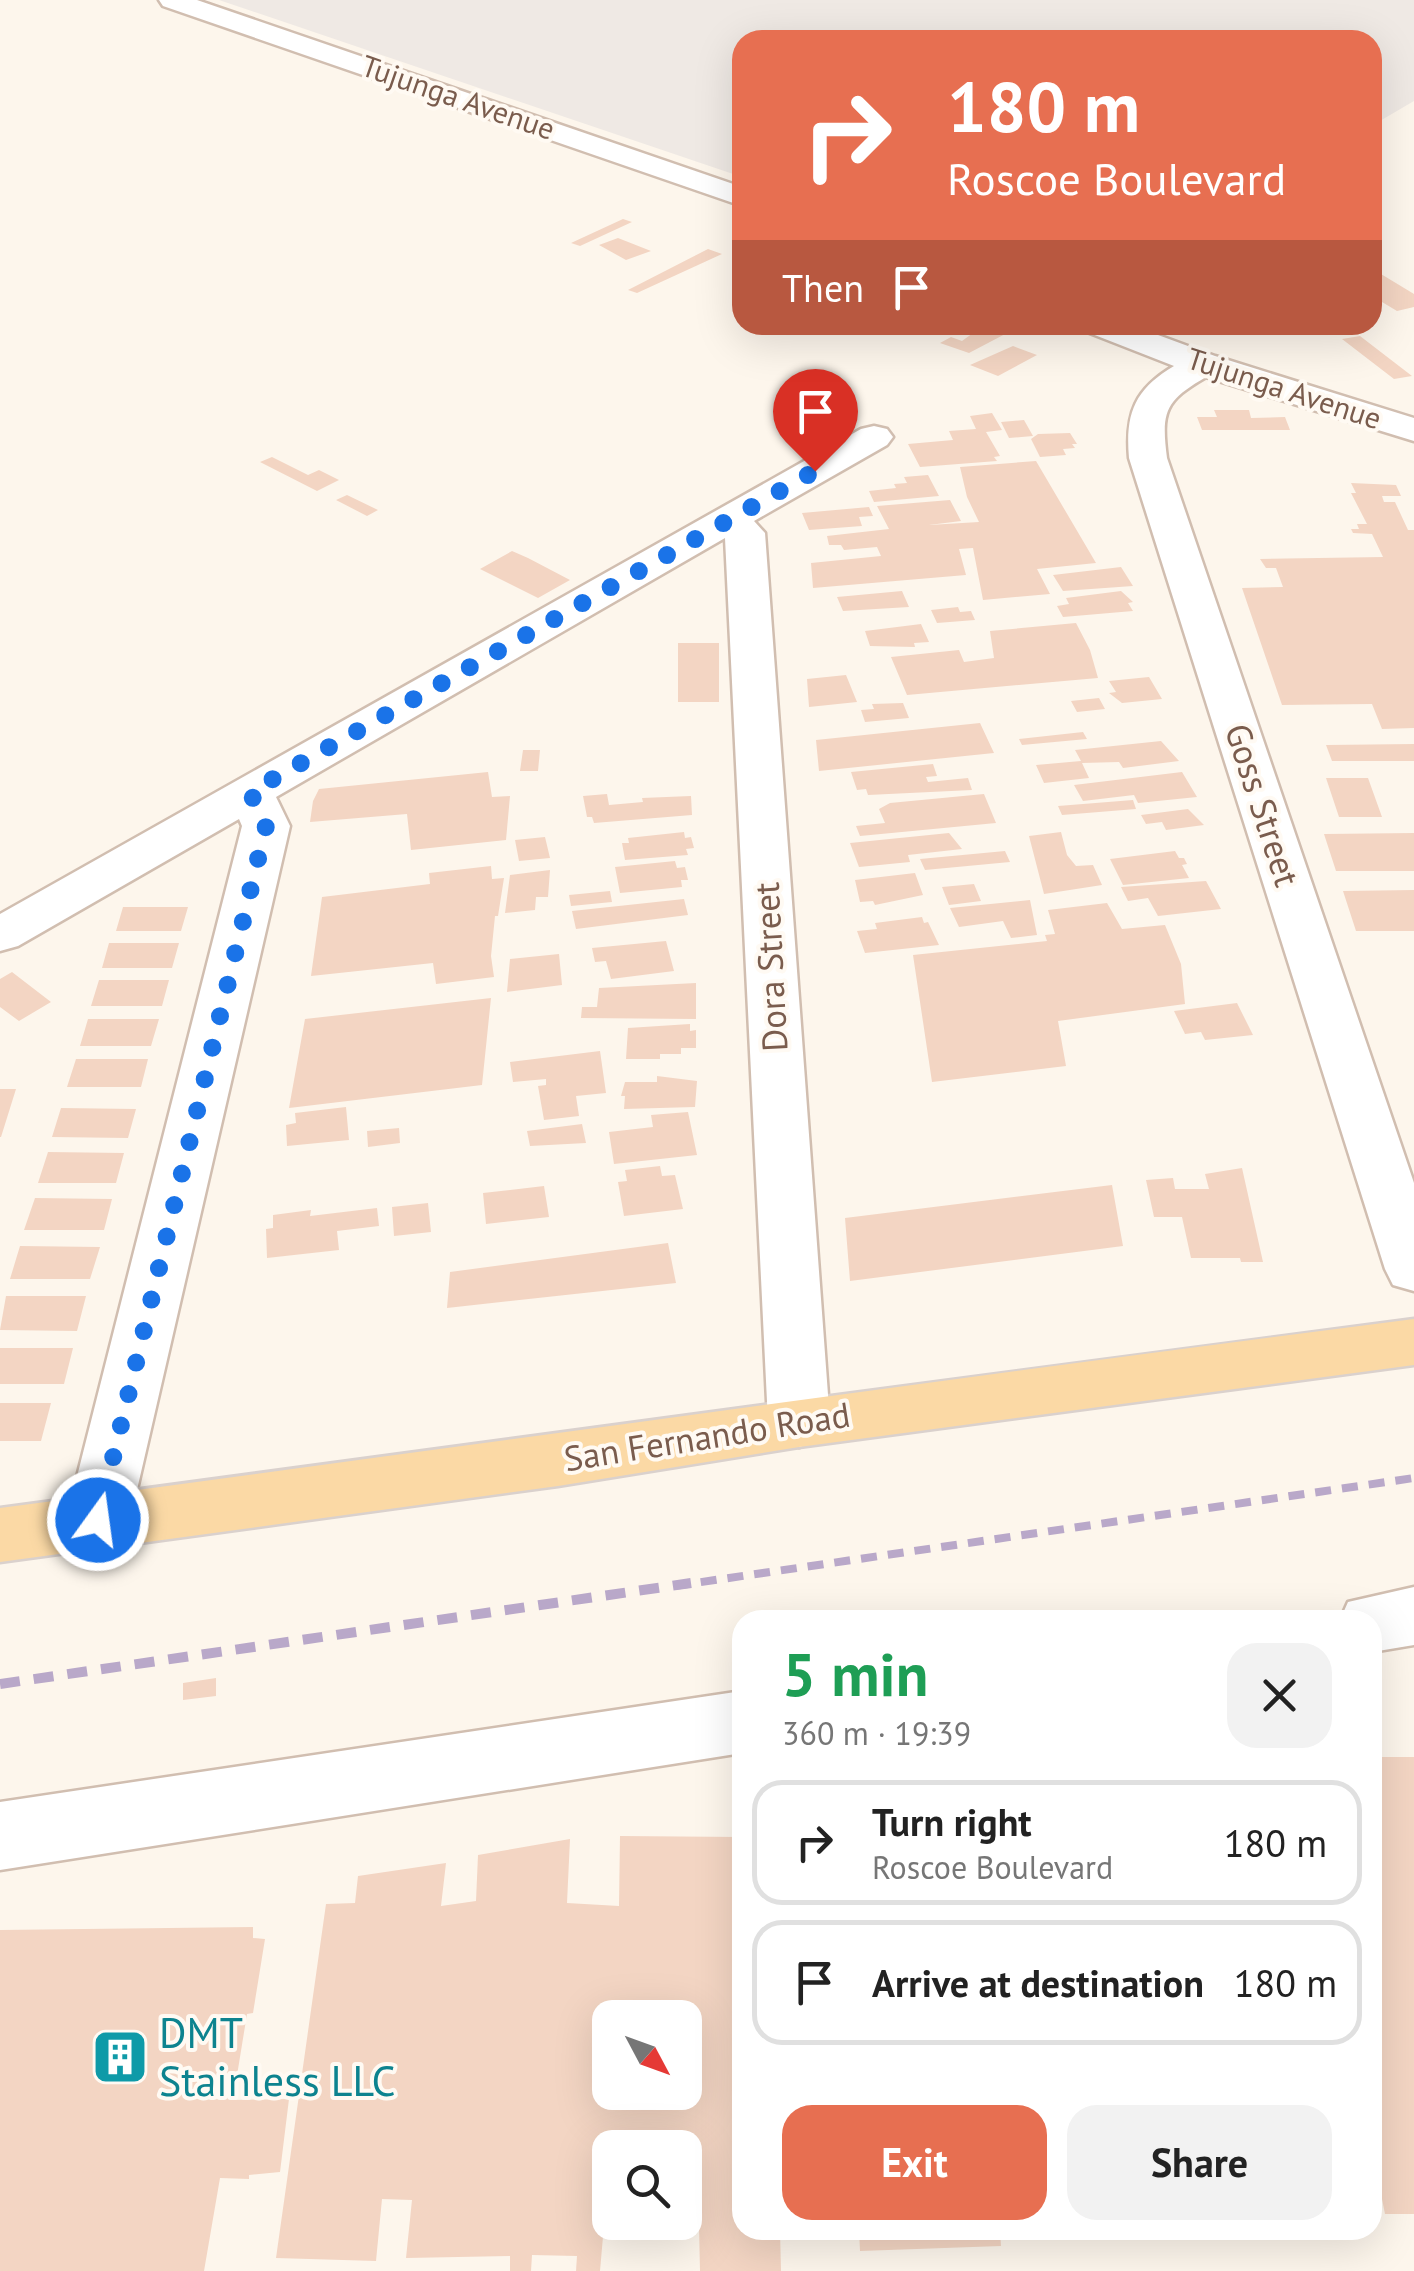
<!DOCTYPE html>
<html lang="en">
<head>
<meta charset="utf-8">
<style>
	body { margin:0; font-family:"PT Sans",sans-serif; background:#f2f2f2; color:#222; height:100vh; display:flex; flex-direction:column; font-size:38px; white-space:nowrap }
	* { box-sizing:border-box; margin:0 }
	p { font-size:32px; color:#767676 }
	.icon { flex:none; width:55px; height:55px; fill:none; stroke:currentColor; stroke-width:2; stroke-linecap:round; stroke-linejoin:round }
	.map { position:relative; flex:1; overflow:hidden }
	.side { position:absolute; left:732px; top:1610px; width:650px; height:630px; display:flex; flex-direction:column; background:#fff; border-radius:30px; box-shadow:0 10px 40px #0002 }
	.side>* { flex:none }
	.banner { position:absolute; left:732px; top:30px; width:650px; height:305px; border-radius:30px; box-shadow:0 10px 40px #0002; background:#e76f51; color:#fff; overflow:hidden }
	.needle { width:65px; rotate:131deg }
	.buttons { position:absolute; left:592px; top:2000px; display:grid; gap:20px }
	.buttons a { display:grid; place-items:center; width:110px; height:110px; border-radius:20px; background:#fff; box-shadow:0 10px 40px #0002; font-size:50px }
	.pin { position:absolute; display:grid; place-items:center; width:85px; height:85px; color:#fff; margin:-102px -42px; border-radius:50% 50% 50% 0; rotate:-45deg; box-shadow:0 0 10px #0007 }
	.pin .icon { rotate:45deg }
	.me { position:absolute; width:110px; margin:-55px; rotate:14deg; stroke-linejoin:round; filter:drop-shadow(0 0 8px #0008) }
	.turn { display:flex; align-items:center; gap:35px; height:210px; padding:0 50px; font-size:45px }
	.turn .icon { width:130px; height:130px; stroke-width:2.5 }
	.turn b { display:block; font-size:70px; line-height:85px }
	.then { display:flex; align-items:center; height:95px; padding:0 50px; background:#0003; gap:20px; font-size:38px }
	.round { display:grid; place-items:center; flex:none; width:105px; height:105px; border-radius:30px; background:#f2f2f2 }
	.summary { display:flex; align-items:center; justify-content:space-between; height:170px; padding:0 50px }
	h1 { font-size:60px; font-weight:700; line-height:75px; color:#1e9e55 }
	.cta { display:flex; gap:20px; margin-top:auto; padding:20px 50px }
	.cta a { flex:1; height:115px; border-radius:30px; background:#e76f51; color:#fff; font-size:40px; font-weight:700; line-height:115px; text-align:center }
	.cta a+a { background:#f2f2f2; color:#222 }
	ul { padding:0; list-style:none }
	li { display:flex; align-items:center; gap:30px; height:125px; margin:0 20px 15px; padding:0 30px; border:5px solid #e0e0e0; border-radius:30px }
	li div { flex:1 }
	li b { display:block; font-size:38px }
	li em { font-style:normal }
	.map>svg:first-child { display:block }
	.industrial { fill:#efe9e4 }
	.building { fill:#f3d5c3; fill-rule:evenodd }
	.lines { fill:none; stroke-linecap:round; stroke-linejoin:round }
	.minor-casing { stroke:#d1beb0; stroke-width:5 }
	.major-casing { stroke:#dad1cd; stroke-width:5 }
	.minor { fill:#fff; fill-rule:evenodd }
	.major { fill:#fbd9a5; fill-rule:evenodd }
	.rail-far1 { stroke:#b9a8c9; stroke-width:8; stroke-dasharray:16 11; stroke-linecap:butt }
	.rail { stroke:#b9a8c9; stroke-width:10; stroke-dasharray:20 14; stroke-linecap:butt }
	.route { stroke:#1a73e8; stroke-width:18; stroke-dasharray:0 32.4 }
	.labels { text-anchor:middle; stroke-width:8; stroke-linejoin:round; paint-order:stroke }
	.far-street-label { font-size:30px; fill:#7a5c4d; stroke:#fffaf3 }
	.street-label { font-size:35px; fill:#7a5c4d; stroke:#fffaf3 }
	.near-culture-label { font-size:42px; fill:#0d838f; stroke:#fffaf3; text-anchor:start }
</style>
</head>
<body>
<div class="map">
<svg width="1414" height="2271" viewBox="0 0 1414 2271">
	<rect width="100%" height="100%" fill="#fdf6ec"/>
	<path class="industrial" d="M219,0H1414V101L1373,125L1372,40H742V177Z"/>
	<path class="building" d="M623,219L632,222L580,246L571,243Z
		M618,238L651,251L626,260L599,245Z
		M708,249L722,254L637,293L628,290Z
		M1376,271L1414,294V307L1397,311L1372,296V272Z
		M984,325L1009,332L969,353L940,343L951,337L962,341Z
		M1360,336L1412,376L1394,379L1342,339Z
		M1013,346L1037,355L998,376L970,365Z
		M1214,410H1249L1251,418L1285,417L1290,430H1202L1197,417H1217Z
		M992,413L1002,430L986,432L1000,456L994,457L997,461L920,467L908,444L953,440L949,431L976,429L970,416Z
		M1024,420L1033,436L1009,438L1001,422Z
		M1070,433L1077,444H1072L1075,448L1063,449L1066,455L1040,457L1031,439L1038,434Z
		M272,457L308,475L319,470L339,480L317,491L260,462Z
		M1036,461L1096,563L1037,569L1050,594L983,600L973,548L959,549L966,575L813,588L811,563L881,556L877,547L844,550L841,545H829L827,536L889,529L877,506L950,500L961,521L929,525L979,522L967,497L960,467Z
		M928,475L939,496L874,502L869,491L896,488L894,484L907,483L904,477Z
		M1351,483L1396,485L1401,496H1382L1384,502H1395L1408,530H1414V728L1382,729L1372,704L1282,705L1242,588L1283,587L1276,568H1266L1260,559L1383,557L1372,534L1353,533L1351,529H1359L1357,524H1367L1351,493H1356Z
		M347,495L378,510L367,516L336,500Z
		M869,507L873,516L859,517L862,526L809,530L802,513Z
		M512,551L528,558L570,580L538,598L480,569Z
		M1121,567L1133,586L1063,591L1053,575Z
		M902,591L909,607L843,611L837,597Z
		M1121,591L1133,602L1128,603L1133,611L1063,617L1057,606L1069,604L1066,598Z
		M958,607L960,612L971,611L975,620L937,623L931,610Z
		M1076,623L1090,650L1098,678L907,695L891,657L959,650L964,662L994,658L990,631Z
		M921,624L929,642L914,643L915,647L870,646L865,631Z
		M678,643H719V702H678Z
		M846,675L857,702L809,707L807,679Z
		M1149,677L1162,699L1122,703L1109,693L1116,692L1109,681Z
		M1099,698L1105,709L1077,712L1071,701Z
		M903,703L909,718L865,722L861,710L874,709L872,704Z
		M980,723L994,753L819,771L816,740Z
		M1083,732L1087,739L1022,745L1019,739Z
		M1161,741L1179,761L1123,768L1119,762L1082,763L1089,778L1044,783L1036,765L1081,761L1075,750Z
		M1414,744V761H1332L1326,745Z
		M523,750H540L538,771H520Z
		M933,764L937,776L926,777L928,782L968,778L972,790L868,795L866,789L857,790L851,772Z
		M488,772L492,797L510,796L506,840L411,850L407,814L310,822L313,801L319,789Z
		M1182,772L1197,797L1138,803L1134,795L1083,801L1074,785Z
		M1326,778H1368L1382,817H1339Z
		M607,794L609,805L643,802L642,798L691,796L692,815L594,823L592,817H587L583,796Z
		M984,794L996,823L860,836L856,826L885,823L879,809L890,803Z
		M1133,800L1136,809L1062,815L1058,806Z
		M1188,809L1204,825L1166,830L1162,822L1146,824L1141,815Z
		M684,832L685,838L691,837L694,848L686,849L688,855L625,860L622,843H629L628,838Z
		M1061,832L1067,855L1076,866L1093,865L1102,885L1044,894L1029,836Z
		M949,833L962,849L908,855L910,862L859,867L850,843Z
		M1414,833V871H1336L1324,834Z
		M545,837L550,858L519,861L515,840Z
		M1005,851L1010,862L925,870L920,859Z
		M1175,851L1179,858H1184L1187,864L1182,865L1189,878L1123,885L1110,859Z
		M675,861L677,868L685,867L688,880H681L682,887L620,893L615,867Z
		M491,866L492,879L504,878L498,916H495L491,956L494,977L436,984L433,963L311,976L322,897L430,884L429,873Z
		M550,870L548,897H536L535,910L505,913L510,875Z
		M915,873L923,895L875,905L873,901L860,902L855,880Z
		M1206,881L1221,909L1158,916L1148,898L1128,901L1121,887Z
		M974,884L981,901L949,905L942,887Z
		M1414,890V931H1356L1343,891Z
		M610,891L612,902L571,906L569,895Z
		M684,899L688,915L576,929L572,911Z
		M1030,900L1037,935L1011,938L1003,921L959,927L950,908Z
		M1107,903L1122,929L1165,925L1181,964L1185,1004L1058,1021L1066,1066L932,1082L913,955L1047,941L1045,935L1055,934L1048,910Z
		M123,907H188L181,931H116Z
		M922,917L924,923L928,922L939,945L865,953L857,931L877,929L875,923Z
		M666,941L674,971L611,979L606,961L595,962L592,948Z
		M109,943H179L172,968H102Z
		M559,954L562,985L507,992L510,959Z
		M12,972L51,1002L19,1021L0,1007V979Z
		M99,980H169L162,1006H91Z
		M696,983V1019L581,1018L582,1007H597L599,988Z
		M491,998L482,1085L289,1108L305,1019Z
		M1237,1003L1253,1035L1205,1040L1201,1032L1185,1034L1174,1011Z
		M88,1019H159L151,1046H80Z
		M690,1024V1031L696,1030V1048H681V1054H660V1059H626L628,1028Z
		M600,1051L606,1093L576,1096L579,1116L544,1120L538,1086L546,1085V1079L513,1082L510,1062Z
		M76,1059H148L141,1087H67Z
		M657,1076L697,1081L695,1107L624,1109L625,1096H621L625,1082H657Z
		M0,1089H16L1,1137H0Z
		M346,1107L349,1140L287,1146L286,1125L296,1123L295,1113Z
		M61,1108L136,1109L128,1138L52,1137Z
		M688,1112L697,1155L614,1164L609,1132L653,1127L651,1115Z
		M582,1124L586,1143L530,1146L527,1131Z
		M399,1128L400,1143L368,1147L367,1131Z
		M48,1152L124,1153L116,1183H38Z
		M660,1166L662,1176L675,1175L683,1209L624,1216L618,1182L627,1181L625,1170Z
		M1242,1168L1263,1262H1241L1240,1258H1191L1182,1217H1154L1146,1180L1173,1178L1175,1189H1209L1205,1174Z
		M1112,1185L1123,1246L850,1281L845,1218Z
		M544,1186L549,1217L486,1224L483,1193Z
		M35,1198L112,1199L104,1230H24Z
		M428,1203L431,1232L394,1236L392,1207Z
		M377,1208L379,1226L337,1231L339,1250L267,1258L266,1229L273,1228V1215L311,1210L310,1216Z
		M668,1243L676,1283L447,1308L450,1272Z
		M20,1246L100,1247L90,1279H10Z
		M6,1296H86L77,1331L0,1330Z
		M0,1348H73L64,1384H0Z
		M0,1403H51L41,1441H0Z
		M216,1678V1696L183,1700V1683Z
		M1372,1757H1414V2214H1385L1380,2189H1372Z
		M620,1836L742,1837V2230H780L781,2271H700L699,2227L641,2226V2222H685V2148H610V2225H604L600,2271H576L577,2256L532,2255L531,2271H510V2256L406,2258L412,2200L382,2199L376,2261L276,2258L326,1904L355,1903L358,1876L446,1863L441,1906L476,1901L478,1855L570,1839L567,1903L619,1906ZM610,2018H685V2092H610Z
		M253,1927V1938L265,1939L253,2013L247,2014L233,2100L289,2099L280,2172L249,2175V2179L220,2178L204,2271H0V1930Z
		M859,2230H1000L1001,2246L860,2251Z"/>
	<g class="lines">
		<g class="minor-casing">
			<path id="minor" d="M159,0H197L742,187V206L163,6Z
				M1082,325H1131L1215,356L1414,418V441L1206,377C1165,401 1161,411 1167,458L1414,1183V1291L1393,1285L1385,1269L1129,458C1125,413 1135,389 1174,366L1087,332Z
				M874,426L887,429L893,437L887,445L754,521L765,533L830,1422L821,1440L799,1447L777,1440L768,1422L725,538L276,797L290,826L130,1520L121,1539L98,1547L75,1539L66,1520L242,826L239,819L18,946L0,951V914L861,429Z
				M1414,1587V1645L1372,1652V1620H1340L1348,1602Z
				M742,1691V1753L0,1870V1802Z"/>
		</g>
		<g class="major-casing">
			<path id="major" d="M1414,1319V1365L799,1447L558,1486L0,1562V1508C472,1446 942,1379 1414,1319Z"/>
		</g>
		<use href="#minor" class="minor"/>
		<use href="#major" class="major"/>
		<path class="rail-far1" d="M674,1586L1414,1478"/>
		<path class="rail" d="M0,1684L691,1583"/>
	</g>
	<g class="lines">
		<path class="route" d="M98,1520L266,826L250,792L815,471"/>
	</g>
	<defs>
		<g id="building-square" transform="scale(2.875)"><rect x="-9" y="-9" width="18" height="18" rx="4" fill="#0f9aa8" stroke="#fffaf3"/><path d="M-4-6H4V6H1V3H-1V6H-4ZM-2.5-4.3h1.7v1.8h-1.7ZM.8-4.3h1.7v1.8H.8ZM-2.5-1h1.7V.8h-1.7ZM.8-1h1.7V.8H.8Z" fill="#fff"/></g>
	</defs>
	<g fill-rule="evenodd">
		<use href="#building-square" x="120" y="2057"/>
	</g>
	<g class="labels">
		<g class="far-street-label">
			<text transform="translate(458 98) rotate(19)" y="10">Tujunga Avenue</text>
			<text transform="translate(1284 389) rotate(18)" y="10">Tujunga Avenue</text>
		</g>
		<g class="street-label">
			<text transform="translate(1262 805) rotate(72)" y="12">Goss Street</text>
			<text transform="translate(771 967) rotate(-93)" y="12">Dora Street</text>
			<text transform="translate(707 1437) rotate(-9)" y="12">San Fernando Road</text>
		</g>
		<g class="near-culture-label">
			<text x="159" y="2048">DMT<tspan x="159" dy="48">Stainless LLC</tspan></text>
		</g>
	</g>
</svg>
<div class="buttons">
<a><svg class="needle" viewBox="-14 -14 28 28"><path d="M0-13l5 13h-10z" fill="#e53935"/><path d="M0 13l5-13h-10z" fill="#767676"/></svg></a>
<a><svg class="icon" aria-label="search" viewBox="0 0 24 24"><circle cx="10" cy="10" r="6"/><path d="M15 15l6 6"/></svg></a>
</div>
<div class="pin" style="left:815px;top:471px;background:#d93025"><svg class="icon" aria-label="arrive" viewBox="0 0 24 24"><path d="M6 21V4h12l-3 4 3 4H6"/></svg></div>
<svg class="me" style="left:98px;top:1520px" viewBox="-20 -20 40 40"><circle r="17" fill="#1a73e8" stroke="#fff" stroke-width="3"/><path d="M0-11L8 9 0 5-8 9z" fill="#fff"/></svg>
<div class="banner">
<div class="turn"><svg class="icon" aria-label="right" viewBox="0 0 24 24"><path d="M7 20v-9h11M14 6l5 5-5 5"/></svg><div><b>180 m</b>Roscoe Boulevard</div></div>
<div class="then">Then<svg class="icon" aria-label="arrive" viewBox="0 0 24 24"><path d="M6 21V4h12l-3 4 3 4H6"/></svg></div>
</div>
<section class="side">
<div class="summary"><div><h1>5 min</h1><p>360 m · 19:39</p></div><a class="round"><svg class="icon" aria-label="close" viewBox="0 0 24 24"><path d="M6 6l12 12M18 6L6 18"/></svg></a></div>
<ul>
<li><svg class="icon" aria-label="right" viewBox="0 0 24 24"><path d="M7 20v-9h11M14 6l5 5-5 5"/></svg><div><b>Turn right</b><p>Roscoe Boulevard</p></div><em>180 m</em></li>
<li><svg class="icon" aria-label="arrive" viewBox="0 0 24 24"><path d="M6 21V4h12l-3 4 3 4H6"/></svg><div><b>Arrive at destination</b></div><em>180 m</em></li>
</ul>
<div class="cta"><a>Exit</a><a>Share</a></div>
</section>
</div>
</body>
</html>
